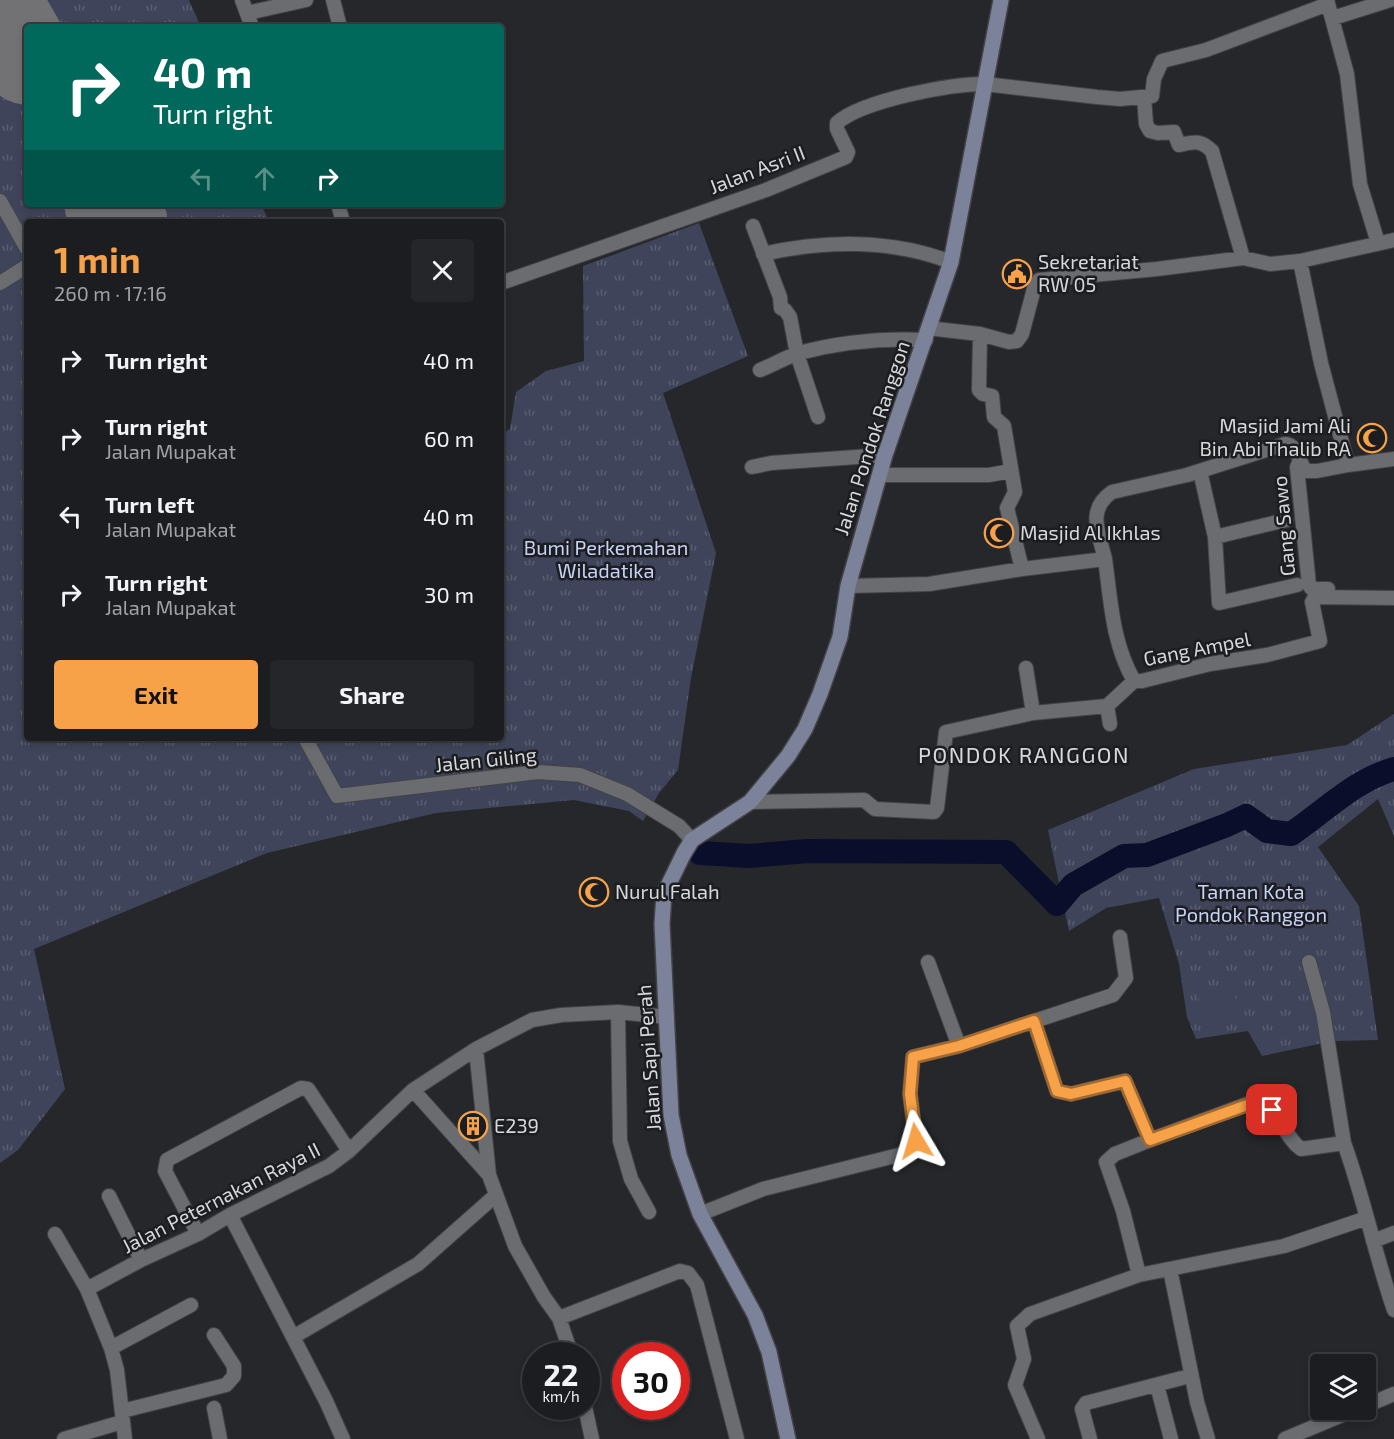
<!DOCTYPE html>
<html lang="en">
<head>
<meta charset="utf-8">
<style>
	body { margin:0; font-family:"Exo 2",sans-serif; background:#252629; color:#f1f3f6; height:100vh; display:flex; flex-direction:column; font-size:22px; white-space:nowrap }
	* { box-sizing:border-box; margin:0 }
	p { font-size:20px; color:#a0a2a5 }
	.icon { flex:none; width:33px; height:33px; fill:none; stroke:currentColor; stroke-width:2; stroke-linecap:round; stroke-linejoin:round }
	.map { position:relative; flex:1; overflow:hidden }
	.details { position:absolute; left:24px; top:219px; width:480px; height:522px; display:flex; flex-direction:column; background:#1c1d20; border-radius:6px; box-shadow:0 3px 9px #0003,0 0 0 2px #3a3b3e }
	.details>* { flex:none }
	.hud { position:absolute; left:24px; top:24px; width:480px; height:183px; border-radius:6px; box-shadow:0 3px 9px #0003,0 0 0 2px #3a3b3e; background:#00695c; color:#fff; overflow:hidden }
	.buttons { position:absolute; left:1310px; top:1354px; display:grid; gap:12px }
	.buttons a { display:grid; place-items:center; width:66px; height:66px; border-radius:6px; background:#1c1d20; box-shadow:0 3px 9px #0003,0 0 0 2px #3a3b3e; font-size:30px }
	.speed { position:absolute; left:522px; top:1342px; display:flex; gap:12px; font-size:30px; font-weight:700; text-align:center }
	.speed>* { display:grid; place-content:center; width:78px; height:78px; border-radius:50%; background:#1c1d20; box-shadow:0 3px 9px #0003,0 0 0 2px #3a3b3e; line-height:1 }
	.speed small { font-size:15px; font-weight:400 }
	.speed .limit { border:9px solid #d22; background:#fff; color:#111 }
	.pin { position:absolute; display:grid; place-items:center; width:51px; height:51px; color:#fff; margin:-26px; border-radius:12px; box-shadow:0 3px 9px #0006 }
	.me { position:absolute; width:66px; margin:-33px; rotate:353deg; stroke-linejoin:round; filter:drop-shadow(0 0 4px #0008) }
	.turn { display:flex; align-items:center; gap:21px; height:126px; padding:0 30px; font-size:27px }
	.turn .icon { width:78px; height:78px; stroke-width:2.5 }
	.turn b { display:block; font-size:42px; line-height:51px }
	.lanes { display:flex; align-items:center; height:57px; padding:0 30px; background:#0003; justify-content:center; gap:30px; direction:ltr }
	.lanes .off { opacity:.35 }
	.round { display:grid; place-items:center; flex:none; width:63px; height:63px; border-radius:6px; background:#252629 }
	.summary { display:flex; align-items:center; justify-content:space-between; height:102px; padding:0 30px }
	h1 { font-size:36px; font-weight:700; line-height:45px; color:#f7a248 }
	.button { display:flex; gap:12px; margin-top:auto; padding:12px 30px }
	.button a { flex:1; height:69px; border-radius:6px; background:#f7a248; color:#111; font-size:24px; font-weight:700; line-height:69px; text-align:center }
	.button a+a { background:#252629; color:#f1f3f6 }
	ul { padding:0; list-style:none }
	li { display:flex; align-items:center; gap:18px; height:78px; padding:0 30px }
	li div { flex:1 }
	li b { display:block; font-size:22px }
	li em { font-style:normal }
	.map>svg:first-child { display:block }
	.park { fill:url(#park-tufts) }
	.pitch { fill:#3f445a }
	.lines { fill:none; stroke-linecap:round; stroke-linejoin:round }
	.river { stroke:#0b0e2b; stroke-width:24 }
	.runway { stroke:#727275; stroke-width:93 }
	.street-casing { stroke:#434347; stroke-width:16 }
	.secondary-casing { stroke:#434347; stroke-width:18 }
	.street { stroke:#6a6c70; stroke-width:14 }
	.secondary { stroke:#7c8299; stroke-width:15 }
	.route-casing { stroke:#a1692f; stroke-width:15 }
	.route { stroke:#f7a248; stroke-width:10 }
	.labels { text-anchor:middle; stroke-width:5; stroke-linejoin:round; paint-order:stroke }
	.street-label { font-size:20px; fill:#d7d8da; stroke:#1c1d20 }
	.poi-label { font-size:20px; fill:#d7d8da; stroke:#1c1d20; text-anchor:start }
	.park-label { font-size:20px; fill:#c8d2f7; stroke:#1c1d20 }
	.quarter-label { font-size:22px; letter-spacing:1.5px; fill:#d7d8da; stroke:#1c1d20 }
</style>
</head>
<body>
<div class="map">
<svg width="1394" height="1439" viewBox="0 0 1394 1439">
	<defs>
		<pattern id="park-tufts" width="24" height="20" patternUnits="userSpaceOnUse" patternTransform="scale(1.5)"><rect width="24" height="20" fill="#3f445a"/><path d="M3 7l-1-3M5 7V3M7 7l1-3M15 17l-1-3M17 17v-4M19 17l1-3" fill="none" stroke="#5a5e71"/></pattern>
	</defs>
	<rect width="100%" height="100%" fill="#26272a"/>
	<path class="park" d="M0,0H189L201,27H27V204H261L269,222H27V738H501V435L510,429L516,392L546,371L584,361L583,266L699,223L748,356L663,393L716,553L691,678L678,770L659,793L643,821L629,811L574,800L436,813L267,853L34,949L65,1089L18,1150L0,1163Z
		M1394,714V836L1378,799L1318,847L1359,906L1378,1040L1333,1041L1262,1056L1248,1031L1196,1039L1187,1017L1179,964L1159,898L1106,908L1069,931L1048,830L1194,769L1347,745Z"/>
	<path class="pitch" d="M1234,989L1238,1016L1202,1022L1198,994Z"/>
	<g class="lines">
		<path class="river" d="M700,853L749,856L807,851L1006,852L1057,904L1073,885L1124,856L1147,855L1227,825L1246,816L1267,831L1291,834C1325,811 1355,780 1394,769"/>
		<path class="runway" d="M0,11L27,58
			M111,204L121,222"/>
		<g class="street-casing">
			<path id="street" d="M242,0L252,27
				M333,0L340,27
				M1327,0L1347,74L1360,184L1378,243
				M247,13L306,0
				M1333,18L1390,0
				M1144,97L1146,124L1150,131L1158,133L1174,132L1179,145C1194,142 1200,139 1212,151L1243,258
				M0,201L27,249
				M338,204L343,222
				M753,226L780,297L781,308L785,310L790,317L797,354L818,417
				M763,254C825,240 892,239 951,262
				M1300,261L1321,363L1348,465
				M0,283L27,266
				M501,283L766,190L846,157L848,152L837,129V123C861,101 952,83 985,84L1097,97L1120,99L1152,96L1154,79L1162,61L1206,50L1328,4
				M931,326L936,329L980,334L1009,342L1017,341L1022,334L1035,285L1039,280L1157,269L1243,258L1270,264L1300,261L1394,240
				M980,334L979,390L983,394L992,396L994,417L1004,426L1015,492L1007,508L1008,512L1022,569
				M760,370C773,365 786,357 799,353C840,342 883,338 926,340
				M1299,463L1297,467L1309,585L1312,589H1328
				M752,467L771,463L885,455
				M1200,471L1215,537L1219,603L1297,585
				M880,475H989L1011,471
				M1215,537L1286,520
				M1105,559C1111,602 1112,642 1134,681H1142L1210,664L1267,655L1320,641L1312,602L1315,597L1394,598
				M848,586L929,584L1022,569L1105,559C1099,533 1086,510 1112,492L1187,475L1285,444C1298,445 1298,462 1306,471H1317L1348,465L1394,459
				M1026,668L1033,713
				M1107,706L1110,724
				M305,738L337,796L538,772L580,775L627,794L679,826L692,840
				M750,802L864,800L875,809L934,812L937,808L946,732L1033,713L1107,706L1134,681
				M928,962L959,1046
				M1309,962L1323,1012L1344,1143
				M618,1012L620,1141L631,1179L649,1212
				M1034,1021L1057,1091L1071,1094L1125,1081L1150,1140L1250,1103C1255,1104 1261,1103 1265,1105C1280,1112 1285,1138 1301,1149L1344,1143C1364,1198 1375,1255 1394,1310
				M476,1049L489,1175L515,1246L544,1297L559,1318L572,1356
				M413,1090L489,1175
				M109,1196L141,1260
				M700,1214L763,1189L911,1152L916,1141L910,1094L913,1057L959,1046L1113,995L1126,978L1120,937
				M230,1215L293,1337L418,1264L496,1195
				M55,1234L87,1289
				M198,1234L165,1171L167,1160L301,1088L308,1089L349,1151
				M1373,1241L1394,1233
				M1170,1269L1197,1402L1208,1439
				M1139,1275L1123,1211L1106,1162L1115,1154L1150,1140
				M559,1318L680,1271L688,1273L697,1285L737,1439
				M293,1337L326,1401L343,1439
				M111,1348L191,1305
				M1157,1385L1171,1439
				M1365,1406L1394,1394
				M585,1407L592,1439
				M214,1408L220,1439
				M122,1411L226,1385L234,1376V1366L214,1335
				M64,1439L122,1422
				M125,1439L117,1370L111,1348L87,1289L141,1260L198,1234L230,1215L329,1166L349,1151L413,1090L476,1049L532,1020L561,1015L618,1012L667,1017
				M1038,1439L1015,1385L1024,1359L1017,1326L1030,1314L1139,1275L1284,1246L1367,1218
				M1090,1439L1082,1409L1086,1403L1182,1378
				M1285,1439L1354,1410"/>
		</g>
		<g class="secondary-casing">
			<path id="secondary" d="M788,1439L769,1352L755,1315L700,1214L679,1155L671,1115L662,924L664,894L684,853L692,840L750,802L788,756L805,729L820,694L840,637L848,586L885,455L951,262L1001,0"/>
		</g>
		<use href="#street" class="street"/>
		<use href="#secondary" class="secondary"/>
	</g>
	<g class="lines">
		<g class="route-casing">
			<path id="route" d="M916,1141L910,1094L913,1057L959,1046L1034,1021L1057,1091L1071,1094L1125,1081L1150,1140L1250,1104H1263L1272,1110"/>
		</g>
		<use href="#route" class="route"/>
	</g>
	<defs>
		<g id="civic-ring" transform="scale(1.5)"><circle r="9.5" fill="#1c1d20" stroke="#f7a248" stroke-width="1.5"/><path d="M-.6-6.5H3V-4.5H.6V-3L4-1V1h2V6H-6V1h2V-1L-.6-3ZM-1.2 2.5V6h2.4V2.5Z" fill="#f7a248"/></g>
		<g id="mosque-ring" transform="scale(1.5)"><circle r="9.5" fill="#1c1d20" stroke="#f7a248" stroke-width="1.5"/><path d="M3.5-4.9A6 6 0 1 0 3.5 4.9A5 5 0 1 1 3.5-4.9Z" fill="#f7a248"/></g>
		<g id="building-ring" transform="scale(1.5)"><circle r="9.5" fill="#1c1d20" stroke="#f7a248" stroke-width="1.5"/><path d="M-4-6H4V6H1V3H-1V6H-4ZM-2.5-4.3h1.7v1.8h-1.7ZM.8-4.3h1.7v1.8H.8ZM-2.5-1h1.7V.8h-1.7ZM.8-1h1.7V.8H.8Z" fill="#f7a248"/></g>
	</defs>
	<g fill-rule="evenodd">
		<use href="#civic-ring" x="1017" y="274"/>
		<use href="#mosque-ring" x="1372" y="438"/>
		<use href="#mosque-ring" x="999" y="533"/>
		<use href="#mosque-ring" x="594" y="892"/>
		<use href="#building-ring" x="473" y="1126"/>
	</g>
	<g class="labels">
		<g class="street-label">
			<text transform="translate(757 170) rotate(-21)" y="7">Jalan Asri II</text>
			<text transform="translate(872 438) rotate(-72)" y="7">Jalan Pondok Ranggon</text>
			<text transform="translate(1284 526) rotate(-95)" y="7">Gang Sawo</text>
			<text transform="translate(1197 649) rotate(-11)" y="7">Gang Ampel</text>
			<text transform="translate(486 760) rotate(-6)" y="7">Jalan Giling</text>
			<text transform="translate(649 1058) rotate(-94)" y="7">Jalan Sapi Perah</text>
			<text transform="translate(221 1198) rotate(-27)" y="7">Jalan Peternakan Raya II</text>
		</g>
		<g class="poi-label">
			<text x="1038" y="269">Sekretariat<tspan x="1038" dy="23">RW 05</tspan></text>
			<text x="1351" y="433" text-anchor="end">Masjid Jami Ali<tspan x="1351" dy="23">Bin Abi Thalib RA</tspan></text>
			<text x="1020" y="540">Masjid Al Ikhlas</text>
			<text x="615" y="899">Nurul Falah</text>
			<text x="494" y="1133">E239</text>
		</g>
		<g class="park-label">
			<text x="606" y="555">Bumi Perkemahan<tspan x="606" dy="23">Wiladatika</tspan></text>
			<text x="1251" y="899">Taman Kota<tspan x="1251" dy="23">Pondok Ranggon</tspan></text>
		</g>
		<g class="quarter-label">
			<text x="1024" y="763">PONDOK RANGGON</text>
		</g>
	</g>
</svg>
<div class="buttons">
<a><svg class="icon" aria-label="layers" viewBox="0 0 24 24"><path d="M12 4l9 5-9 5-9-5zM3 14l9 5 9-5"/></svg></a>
</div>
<div class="speed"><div>22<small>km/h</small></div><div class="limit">30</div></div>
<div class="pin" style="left:1272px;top:1110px;background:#d93025"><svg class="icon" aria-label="arrive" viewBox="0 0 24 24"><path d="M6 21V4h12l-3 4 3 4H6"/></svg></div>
<svg class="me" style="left:916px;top:1141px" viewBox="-20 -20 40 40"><path d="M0-17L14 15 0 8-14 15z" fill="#f7a248" stroke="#fff" stroke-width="4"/></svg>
<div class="hud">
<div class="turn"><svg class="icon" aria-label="right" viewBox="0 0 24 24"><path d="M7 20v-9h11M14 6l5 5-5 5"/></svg><div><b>40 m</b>Turn right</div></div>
<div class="lanes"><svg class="icon off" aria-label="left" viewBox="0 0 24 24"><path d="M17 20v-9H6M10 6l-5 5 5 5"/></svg><svg class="icon off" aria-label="ahead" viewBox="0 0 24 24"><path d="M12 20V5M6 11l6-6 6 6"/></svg><svg class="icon" aria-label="right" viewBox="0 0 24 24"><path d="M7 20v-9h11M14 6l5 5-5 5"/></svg></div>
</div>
<section class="details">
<div class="summary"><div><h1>1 min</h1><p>260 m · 17:16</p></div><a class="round"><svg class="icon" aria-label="close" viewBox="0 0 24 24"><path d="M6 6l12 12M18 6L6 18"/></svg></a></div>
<ul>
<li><svg class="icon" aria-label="right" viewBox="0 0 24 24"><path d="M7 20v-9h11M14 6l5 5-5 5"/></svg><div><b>Turn right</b></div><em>40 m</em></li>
<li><svg class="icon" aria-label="right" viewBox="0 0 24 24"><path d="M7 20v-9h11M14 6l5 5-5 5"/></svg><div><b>Turn right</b><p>Jalan Mupakat</p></div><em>60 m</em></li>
<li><svg class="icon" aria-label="left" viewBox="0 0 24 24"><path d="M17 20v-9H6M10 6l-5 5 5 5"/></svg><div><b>Turn left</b><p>Jalan Mupakat</p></div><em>40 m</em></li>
<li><svg class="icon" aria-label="right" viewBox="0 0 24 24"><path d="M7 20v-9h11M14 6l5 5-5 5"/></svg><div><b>Turn right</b><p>Jalan Mupakat</p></div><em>30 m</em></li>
</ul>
<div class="button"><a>Exit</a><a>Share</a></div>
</section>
</div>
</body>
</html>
